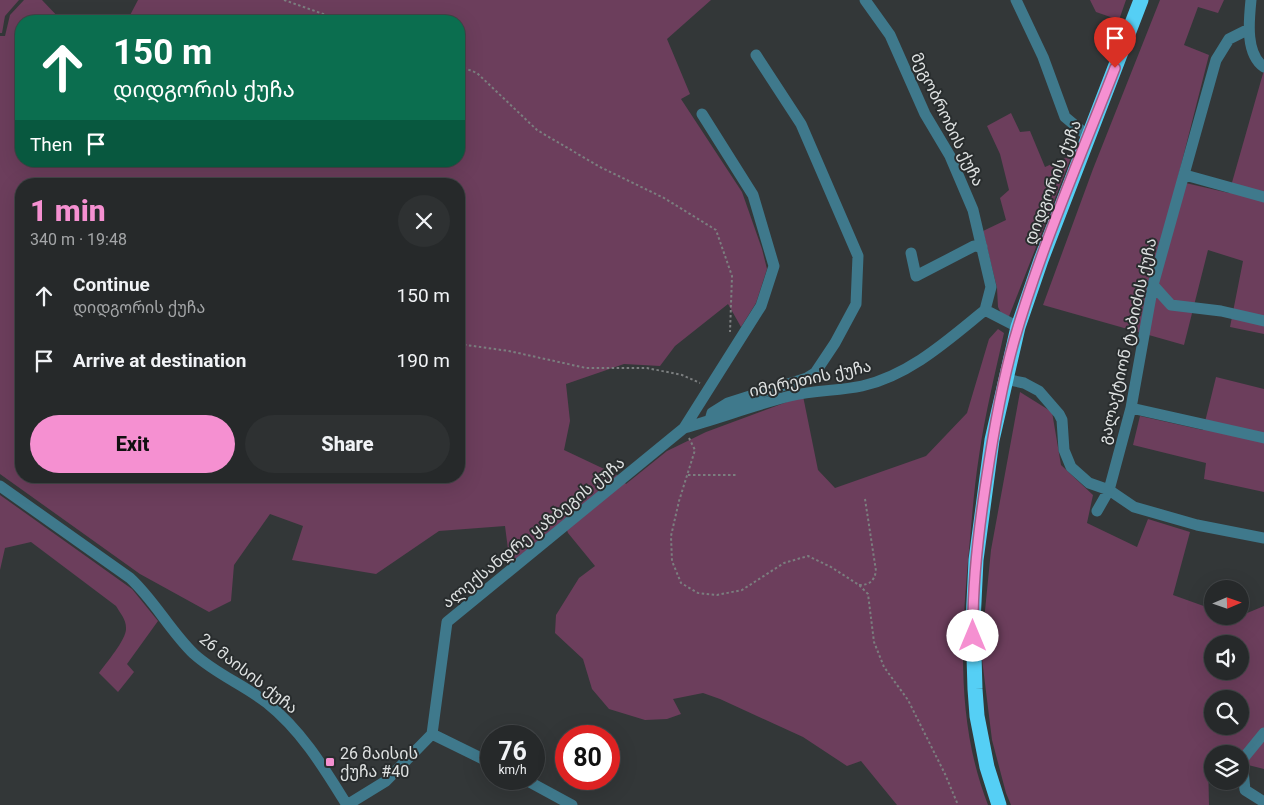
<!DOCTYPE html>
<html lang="en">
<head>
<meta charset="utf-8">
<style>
	body { margin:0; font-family:Roboto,"Noto Sans Georgian",sans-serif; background:#2e3132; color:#f1f3f6; height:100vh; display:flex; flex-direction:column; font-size:19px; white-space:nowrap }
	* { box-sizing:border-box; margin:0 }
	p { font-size:16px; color:#a4a6a8 }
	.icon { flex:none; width:28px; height:28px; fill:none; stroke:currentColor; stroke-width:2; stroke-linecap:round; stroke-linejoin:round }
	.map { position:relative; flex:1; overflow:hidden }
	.side { position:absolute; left:15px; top:178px; width:450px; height:305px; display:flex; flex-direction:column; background:#26292a; border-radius:20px; box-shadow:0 5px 20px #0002,0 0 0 1px #424547 }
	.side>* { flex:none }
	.banner { position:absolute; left:15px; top:15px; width:450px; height:152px; border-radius:20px; box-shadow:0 5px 20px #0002,0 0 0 1px #424547; background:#0b6e4f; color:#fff; overflow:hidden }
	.needle { width:32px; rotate:88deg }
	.controls { position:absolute; left:1204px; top:580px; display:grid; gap:10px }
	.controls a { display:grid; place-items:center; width:45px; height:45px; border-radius:50%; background:#26292a; box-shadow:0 5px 20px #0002,0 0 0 1px #424547; font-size:25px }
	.speed { position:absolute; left:480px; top:725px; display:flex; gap:10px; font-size:25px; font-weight:700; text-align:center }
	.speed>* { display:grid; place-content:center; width:65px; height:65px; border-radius:50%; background:#26292a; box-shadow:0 5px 20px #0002,0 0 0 1px #424547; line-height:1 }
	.speed small { font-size:12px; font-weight:400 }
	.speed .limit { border:8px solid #d22; background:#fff; color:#111 }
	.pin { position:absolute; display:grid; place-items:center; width:42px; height:42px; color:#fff; margin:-51px -21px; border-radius:50% 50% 50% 0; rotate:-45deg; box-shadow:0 0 5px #0007 }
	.pin .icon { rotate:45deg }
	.me { position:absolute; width:55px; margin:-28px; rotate:0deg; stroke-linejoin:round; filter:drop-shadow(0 0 4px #0008) }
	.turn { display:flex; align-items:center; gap:18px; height:105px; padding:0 15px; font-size:22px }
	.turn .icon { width:65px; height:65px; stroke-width:2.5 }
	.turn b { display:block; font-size:35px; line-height:42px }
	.then { display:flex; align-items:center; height:48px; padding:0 15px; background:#0003; gap:10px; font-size:19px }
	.round { display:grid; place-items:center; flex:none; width:52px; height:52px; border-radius:26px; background:#2e3132 }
	.headline { display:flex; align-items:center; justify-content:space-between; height:85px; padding:0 15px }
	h1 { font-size:30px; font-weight:800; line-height:38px; color:#f590d1 }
	.button { display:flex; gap:10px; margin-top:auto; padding:10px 15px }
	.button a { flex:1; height:58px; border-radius:30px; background:#f590d1; color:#111; font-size:20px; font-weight:800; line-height:58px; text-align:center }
	.button a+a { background:#2e3132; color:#f1f3f6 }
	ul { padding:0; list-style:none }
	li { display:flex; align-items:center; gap:15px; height:65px; padding:0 15px }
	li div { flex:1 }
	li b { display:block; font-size:19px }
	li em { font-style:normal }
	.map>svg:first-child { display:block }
	.green { fill:#6c3e5c; fill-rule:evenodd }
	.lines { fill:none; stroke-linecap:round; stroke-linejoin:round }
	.path { stroke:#7b7e7f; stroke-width:2; stroke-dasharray:2.5 2.5; stroke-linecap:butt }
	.minor { stroke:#3f798c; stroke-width:11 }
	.highway { stroke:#55cff5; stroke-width:15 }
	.route-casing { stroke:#9f5e88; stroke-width:12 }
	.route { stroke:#f590d1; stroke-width:9 }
	.poi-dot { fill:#f590d1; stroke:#292d2e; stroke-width:2 }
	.labels { text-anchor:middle; stroke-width:4; stroke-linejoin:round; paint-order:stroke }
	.street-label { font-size:16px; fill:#dfe2e2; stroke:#292d2e }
	.poi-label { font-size:16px; fill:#dfe2e2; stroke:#292d2e; text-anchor:start }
</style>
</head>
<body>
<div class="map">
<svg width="1264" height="805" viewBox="0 0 1264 805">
	<rect width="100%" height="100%" fill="#333738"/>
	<path class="green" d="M0,0H19L5,16L2,33H0Z
		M24,0H42L62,21H21V161H459V21H127L138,0H711L667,39L690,94L681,99L742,192L762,249L767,269L756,303L741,327L728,304L675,346L660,366L624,364L566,384L570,421L564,450L619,476L626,484L667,451L706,432L803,396L818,470L835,488L926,456L967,413L989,339L998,329L1004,333C995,374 985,414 979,456C974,487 972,519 969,550C961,636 956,723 988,805H897L861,761L847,766L803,737L720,699L703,693L673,699L681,714L667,719L645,720L609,709L592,689L583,659L555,633L556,615L579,578L595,566L568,533L564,522L510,565L505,526L439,531L376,574L292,560L303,526L270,514L234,565L231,601L209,612L140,574L0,474V36H5L10,15ZM21,184H459V476H21Z
		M1090,0H1126L1119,20L1096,12Z
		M1160,0H1224L1218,13L1198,7L1184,45L1209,55L1177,181L1229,193L1264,70V334L1230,327L1243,261L1208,250L1184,345L1043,305L1093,169Z
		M1011,113L1020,132L1030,131L1045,167L1072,155L1008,319L1002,315L998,307L997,288L983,231L1006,220L1000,198L1009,190L1000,154L987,126Z
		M1216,377L1264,389V492L1204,479L1206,463L1133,445L1140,416L1203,430Z
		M1020,392L1052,412L1061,465L1093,495L1087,523L1137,547L1148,519L1190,532L1173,595L1212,609V616H1240L1264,606V769L1240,763V754H1222L1218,751L1208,758L1209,805H1011L1006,793L992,740L981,651L991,550ZM1212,644H1240V671H1212ZM1212,699H1240V726H1212Z
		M0,495L132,589L158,621L127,664L134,672L118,692L99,673C106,663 127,639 126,628C126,619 120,613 116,606L31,542L5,548L0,570Z"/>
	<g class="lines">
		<path class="path" d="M284,0L343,21
			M459,66L477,73L537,130L600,167L664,198L716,230L732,276L730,332
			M459,344L509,351L586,368H647L682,375L700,383
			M689,438L695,450L679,501L671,536L672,561L681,583L698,593L717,595L742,590L784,563L808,556L831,567L859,585L868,594L874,642L884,667L908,700L945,774L958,805
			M688,475H737
			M859,585C870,585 874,581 876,571L865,499"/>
		<path class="minor" d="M865,0L890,35L925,114L950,156L973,210L991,287L985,310L1018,327
			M1016,0L1043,57L1065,117L1089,137
			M1251,0C1249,20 1245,54 1264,67
			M1185,175L1264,197
			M911,253L916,276L974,246L982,247
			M1153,285L1171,305L1221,311L1264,321
			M1005,379L1024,383L1039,391L1059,414L1062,420L1064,450L1071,467L1089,483L1109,490L1134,507L1197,525L1264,538
			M1131,408L1264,438
			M710,420L712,413L728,403L807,378L815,373L835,343L856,304L858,256L801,124L756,55
			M684,428C720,418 754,405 790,396C814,390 839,391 862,386C910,375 948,340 985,310
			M0,486L130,578C155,601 170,631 194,654C216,674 244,685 267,703C302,731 324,768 347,805
			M1097,511L1109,490L1131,408L1153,285L1216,60L1229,39L1249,29
			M1264,733L1242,760L1245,790L1264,802
			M432,734L447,622L684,428L761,306L774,266L753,195L702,114
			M432,734L491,763
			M524,779L572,805
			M347,805L386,781L432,734"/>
		<path class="highway" d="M999,805L987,767L977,716L975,689L973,623L976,560L992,440L1018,327L1041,260L1141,0"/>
	</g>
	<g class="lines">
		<g class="route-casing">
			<path id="route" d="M973,636C972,585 978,534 986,482C993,435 1001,387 1014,341C1040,250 1080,158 1115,68"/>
		</g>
		<use href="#route" class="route"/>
	</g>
	<rect class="poi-dot" x="325" y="757" width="10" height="10" rx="2.5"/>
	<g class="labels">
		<g class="street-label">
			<text transform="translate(948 119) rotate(64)" y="6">მეგობრობის ქუჩა</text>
			<text transform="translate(1052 182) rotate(-69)" y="6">დიდგორის ქუჩა</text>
			<text transform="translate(1127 341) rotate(-77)" y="6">გალაქტიონ ტაბიძის ქუჩა</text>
			<text transform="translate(810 378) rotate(-12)" y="6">იმერეთის ქუჩა</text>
			<text transform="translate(533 532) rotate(-39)" y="6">ალექსანდრე ყაზბეგის ქუჩა</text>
			<text transform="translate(249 673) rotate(38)" y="6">26 მაისის ქუჩა</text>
		</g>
		<g class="poi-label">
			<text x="340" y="759">26 მაისის<tspan x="340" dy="18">ქუჩა #40</tspan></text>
		</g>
	</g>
</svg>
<div class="controls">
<a><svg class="needle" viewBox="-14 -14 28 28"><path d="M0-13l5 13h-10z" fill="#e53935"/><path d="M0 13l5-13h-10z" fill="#a4a6a8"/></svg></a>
<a><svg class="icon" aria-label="sound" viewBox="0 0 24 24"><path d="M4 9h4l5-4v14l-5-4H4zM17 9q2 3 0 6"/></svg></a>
<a><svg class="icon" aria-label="search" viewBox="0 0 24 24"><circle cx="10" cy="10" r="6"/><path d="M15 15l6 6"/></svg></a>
<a><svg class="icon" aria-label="layers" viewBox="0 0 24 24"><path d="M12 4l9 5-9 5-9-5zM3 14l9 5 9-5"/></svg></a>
</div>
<div class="speed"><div>76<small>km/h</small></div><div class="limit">80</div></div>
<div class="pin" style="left:1115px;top:68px;background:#d93025"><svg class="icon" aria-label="arrive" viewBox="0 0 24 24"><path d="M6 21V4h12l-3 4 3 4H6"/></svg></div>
<svg class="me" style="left:973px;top:636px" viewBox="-20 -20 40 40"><circle r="19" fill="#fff"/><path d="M0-13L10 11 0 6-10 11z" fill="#f590d1"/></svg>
<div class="banner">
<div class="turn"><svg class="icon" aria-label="ahead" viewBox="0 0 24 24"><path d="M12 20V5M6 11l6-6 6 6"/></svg><div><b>150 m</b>დიდგორის ქუჩა</div></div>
<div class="then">Then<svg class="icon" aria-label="arrive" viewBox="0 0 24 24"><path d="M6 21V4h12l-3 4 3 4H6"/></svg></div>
</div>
<section class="side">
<div class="headline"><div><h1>1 min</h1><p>340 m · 19:48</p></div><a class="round"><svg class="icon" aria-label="close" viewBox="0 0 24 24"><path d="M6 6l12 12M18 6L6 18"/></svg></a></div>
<ul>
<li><svg class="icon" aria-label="ahead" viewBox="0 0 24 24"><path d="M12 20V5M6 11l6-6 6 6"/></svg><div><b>Continue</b><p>დიდგორის ქუჩა</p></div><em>150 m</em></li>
<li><svg class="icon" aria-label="arrive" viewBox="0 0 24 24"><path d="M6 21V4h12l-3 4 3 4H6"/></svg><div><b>Arrive at destination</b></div><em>190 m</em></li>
</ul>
<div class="button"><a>Exit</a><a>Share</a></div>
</section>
</div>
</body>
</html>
